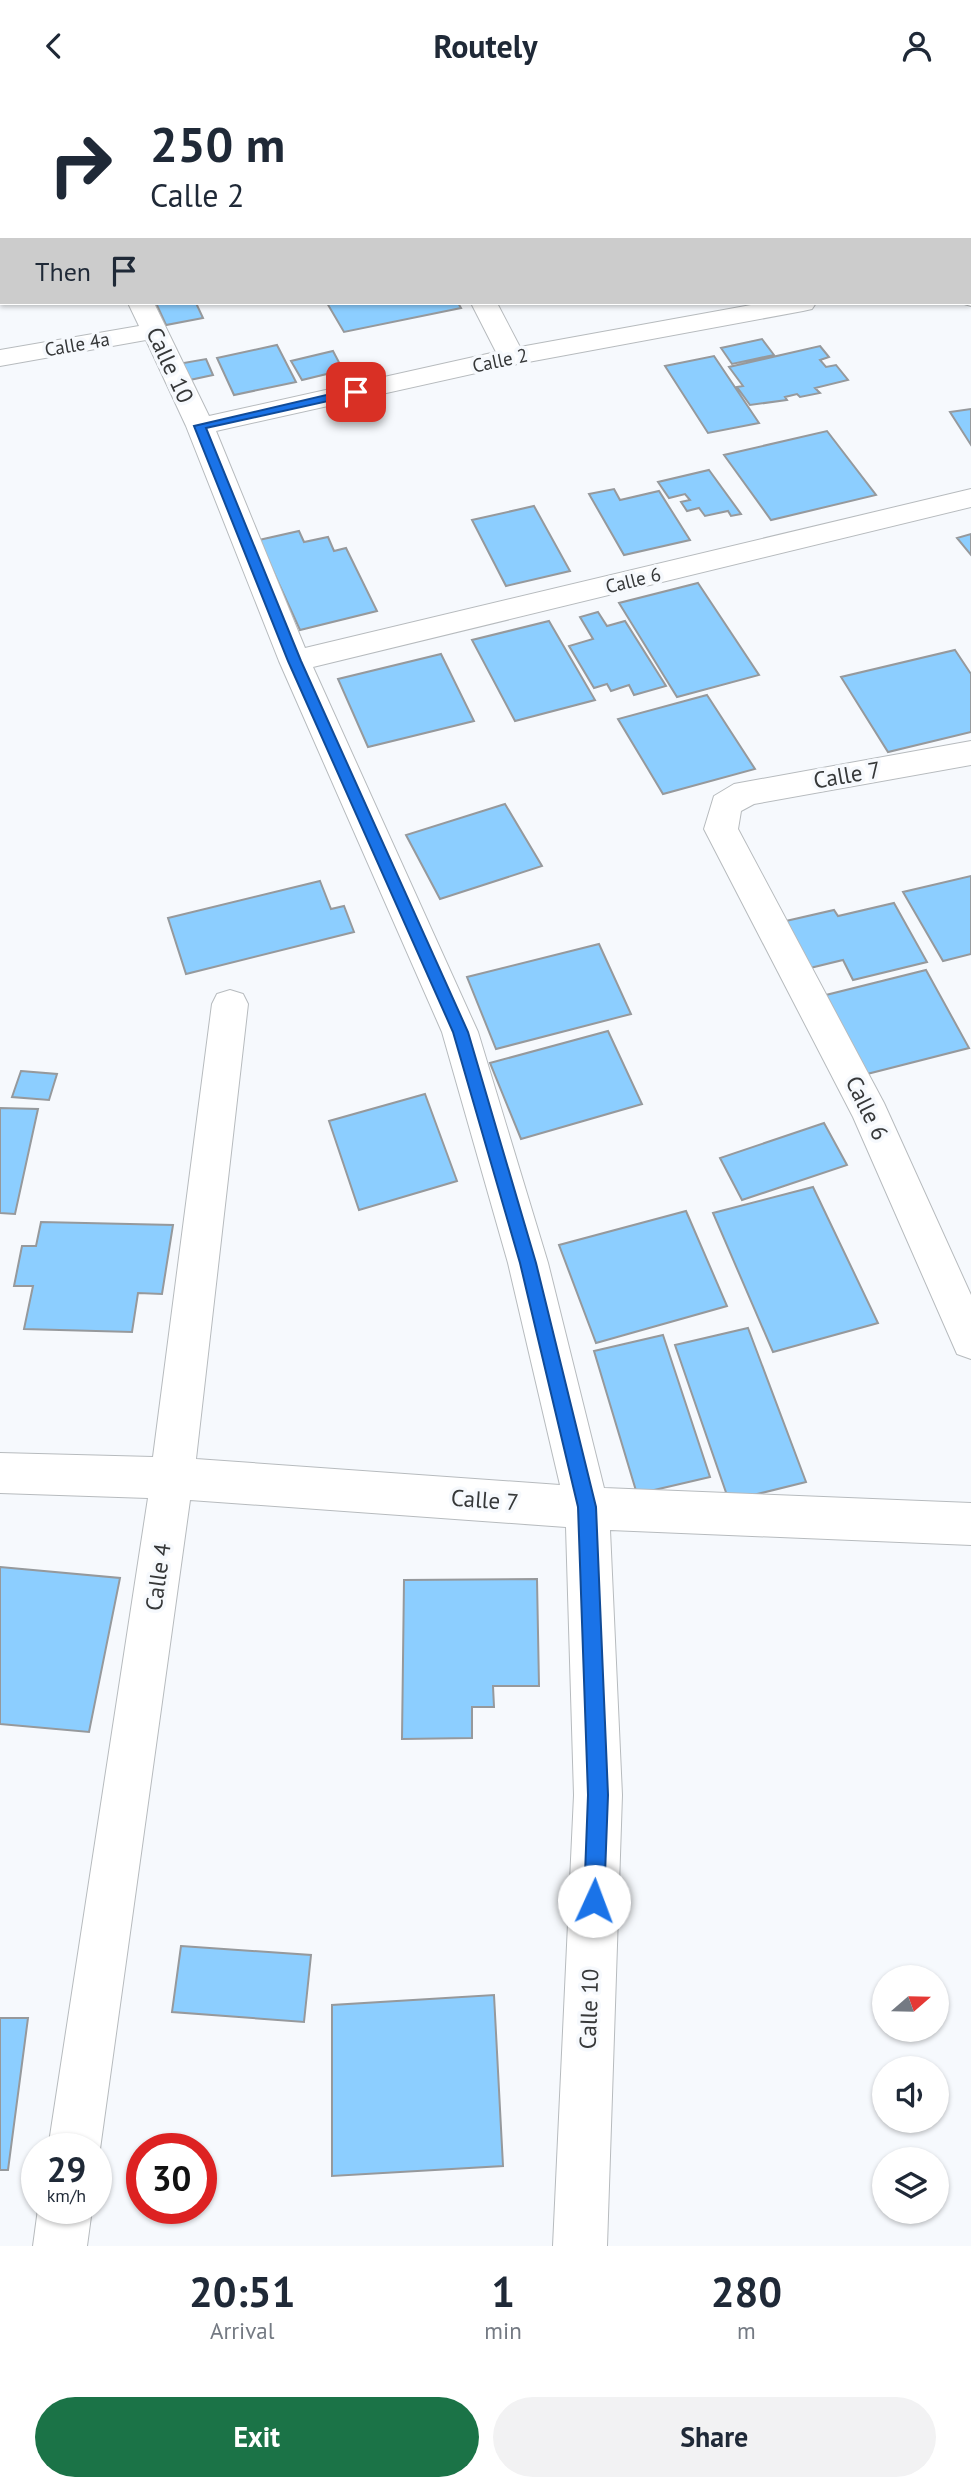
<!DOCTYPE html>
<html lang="en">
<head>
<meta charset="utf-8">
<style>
	body { margin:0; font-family:"PT Sans",sans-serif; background:#f2f2f3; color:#1f2937; height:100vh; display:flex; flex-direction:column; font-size:26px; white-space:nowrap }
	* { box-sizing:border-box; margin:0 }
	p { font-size:23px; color:#747a83 }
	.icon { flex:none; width:38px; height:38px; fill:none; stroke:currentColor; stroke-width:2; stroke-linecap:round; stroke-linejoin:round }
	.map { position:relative; height:2155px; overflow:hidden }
	.side { display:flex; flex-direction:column; background:#fff; flex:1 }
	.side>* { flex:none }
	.hud { position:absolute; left:0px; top:0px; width:971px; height:214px; box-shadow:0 2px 5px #0004; background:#fff; color:#1f2937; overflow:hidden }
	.needle { width:46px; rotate:70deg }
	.buttons { position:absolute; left:872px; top:1874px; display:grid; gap:14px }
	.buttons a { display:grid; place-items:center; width:77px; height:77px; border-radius:50%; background:#fff; box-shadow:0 2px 5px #0004; font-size:35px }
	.speed { position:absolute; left:21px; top:2042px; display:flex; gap:14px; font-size:35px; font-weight:700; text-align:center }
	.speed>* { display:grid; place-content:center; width:91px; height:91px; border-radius:50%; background:#fff; box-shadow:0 2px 5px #0004; line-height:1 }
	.speed small { font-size:18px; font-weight:400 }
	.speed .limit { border:10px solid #d22; background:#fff; color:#111 }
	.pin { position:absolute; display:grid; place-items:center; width:60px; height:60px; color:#fff; margin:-30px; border-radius:14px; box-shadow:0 4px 10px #0006 }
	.me { position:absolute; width:77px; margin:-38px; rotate:2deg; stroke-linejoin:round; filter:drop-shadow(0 0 5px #0008) }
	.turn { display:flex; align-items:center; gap:24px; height:147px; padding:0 35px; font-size:32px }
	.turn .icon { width:91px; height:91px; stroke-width:2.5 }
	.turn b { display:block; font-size:49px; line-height:60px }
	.then { display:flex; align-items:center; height:66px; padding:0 35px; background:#0003; gap:14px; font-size:26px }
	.eta { display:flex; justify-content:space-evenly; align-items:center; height:119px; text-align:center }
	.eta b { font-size:42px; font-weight:700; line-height:49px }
	.action { display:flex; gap:14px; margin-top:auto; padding:14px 35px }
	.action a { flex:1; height:80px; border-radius:42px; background:#1b7347; color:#fff; font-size:28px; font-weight:700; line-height:80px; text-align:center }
	.action a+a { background:#f2f2f3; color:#1f2937 }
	header { display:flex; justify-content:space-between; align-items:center; height:91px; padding:0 35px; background:#fff; font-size:32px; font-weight:700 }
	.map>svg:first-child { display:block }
	.building { fill:#8cceff; stroke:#96999c; stroke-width:2 }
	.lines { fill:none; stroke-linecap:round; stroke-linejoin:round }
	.street-casing { stroke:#b7bbbe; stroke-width:2 }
	.street { fill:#fff; fill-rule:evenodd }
	.route { fill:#1a73e8; stroke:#114b97; stroke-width:2 }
	.labels { text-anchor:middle; stroke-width:7; stroke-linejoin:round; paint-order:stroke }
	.far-street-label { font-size:19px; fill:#363839; stroke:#f6f9fd }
	.street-label { font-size:23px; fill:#363839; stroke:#f6f9fd }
</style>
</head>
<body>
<header><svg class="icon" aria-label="back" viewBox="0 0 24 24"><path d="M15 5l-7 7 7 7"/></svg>Routely<svg class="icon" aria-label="person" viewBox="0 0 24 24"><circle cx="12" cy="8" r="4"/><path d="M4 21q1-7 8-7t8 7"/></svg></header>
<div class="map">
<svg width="971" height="2155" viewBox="0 0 971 2155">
	<rect width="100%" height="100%" fill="#f6f9fd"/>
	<path class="building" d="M148,0H217L218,2H149Z
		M156,212H196L203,227L166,234Z
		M327,212H458L461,217L344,241Z
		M762,248L774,264L732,273L721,257Z
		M277,254L296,291L234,304L217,267Z
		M820,255L829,266L820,269L826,276L836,274L848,289L815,297L820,302L800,306L797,303L785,306L787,309L750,314L737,296L743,295L729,276Z
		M333,260L343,279L302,289L291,270Z
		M714,265L759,332L708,342L665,275Z
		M206,268L213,284L185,290L178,273Z
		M971,318V354L950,321Z
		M827,340L876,404L771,429L724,364Z
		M709,379L741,423L731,425L728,420L705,425L699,417L687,420L681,411L690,409L685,403L669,407L658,391Z
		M614,398L620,409L659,400L690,449L624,464L589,403Z
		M534,415L570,480L506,495L472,429Z
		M299,440L304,451L328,446L334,460L346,457L377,520L300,539L259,449Z
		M971,443V464L957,447Z
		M698,492L759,584L677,606L619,512Z
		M598,521L607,535L625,530L666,595L634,604L629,594L611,600L607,593L594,597L569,555L593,548L580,526Z
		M549,530L595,609L515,630L472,549Z
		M955,559L971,583V641L888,661L841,586Z
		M441,563L474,630L368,656L338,588Z
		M707,604L755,678L663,703L618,628Z
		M505,713L542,775L440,808L406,744Z
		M971,785V863L943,870L903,801Z
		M320,790L331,818L344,815L354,841L186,883L168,827Z
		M894,812L927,871L853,889L843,869L810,877L786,830L834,819L838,825Z
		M599,853L631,923L496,958L467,886Z
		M926,879L969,957L867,983L826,904Z
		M608,940L642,1013L521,1048L490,972Z
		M21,980L57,983L49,1009L12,1006Z
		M425,1003L457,1090L359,1119L329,1030Z
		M0,1017L38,1018L15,1123L0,1122Z
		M824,1032L847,1074L742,1109L720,1067Z
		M813,1096L878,1232L773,1261L713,1122Z
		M686,1120L727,1215L596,1252L559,1154Z
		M41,1131L173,1134L162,1203L138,1202L132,1241L24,1238L33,1195H14L22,1155H36Z
		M748,1237L806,1391L729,1410L675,1254Z
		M663,1244L710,1386L637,1403L594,1260Z
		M0,1476L120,1487L89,1641L0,1633Z
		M537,1488L539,1595H493L494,1616H472V1647L402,1648L404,1489Z
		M181,1855L311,1864L304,1931L172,1921Z
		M494,1904L503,2075L332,2085V1914Z
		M0,1927H28L8,2079H0Z"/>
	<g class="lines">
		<g class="street-casing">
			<path id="street" d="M42,0H64L65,2H41Z
				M365,0H387L388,2H365Z
				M655,0H677L678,2H655Z
				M952,0H971V7L970,2Z
				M970,197H971V215L961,212H970Z
				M128,212H154L209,325L496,261L471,212H497L520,256L762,212H816L812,218L803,220L512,274L216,340L305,557L971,398V416L313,576L478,941L548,1172L604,1397L971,1412V1454L610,1439L622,1704L607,2155H553L574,1704L566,1436L190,1409L100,2058L96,2068V2058H48L148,1407L0,1402V1362L153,1366L212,913L217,903L230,899L243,903L248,913L196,1368L560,1394L508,1172L442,941L279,570L186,335L146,249L0,275V259L139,235Z
				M971,650V674L754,713L741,720L738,738L884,1012L971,1204V1268L957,1263L853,1026L704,738L714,705L734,693Z
				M38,2118H92L87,2155H33Z"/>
		</g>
		<use href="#street" class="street"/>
	</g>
	<path class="route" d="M356,297L361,301L360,303L206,337L301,570L468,941L536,1172L596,1416L608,1704L604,1810L601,1817L594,1820L587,1817L584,1810L588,1704L578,1416L520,1172L453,941L288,570L194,335Z"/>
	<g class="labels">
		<g class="far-street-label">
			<text transform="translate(77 253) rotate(-10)" y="7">Calle 4a</text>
			<text transform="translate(500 269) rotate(-12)" y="7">Calle 2</text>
			<text transform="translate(633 489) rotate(-14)" y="7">Calle 6</text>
		</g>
		<g class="street-label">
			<text transform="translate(170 274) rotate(65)" y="8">Calle 10</text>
			<text transform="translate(847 684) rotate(-10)" y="8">Calle 7</text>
			<text transform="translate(867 1017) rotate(64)" y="8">Calle 6</text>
			<text transform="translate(485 1409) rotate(4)" y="8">Calle 7</text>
			<text transform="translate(158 1486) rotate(-82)" y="8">Calle 4</text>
			<text transform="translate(589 1918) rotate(-88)" y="8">Calle 10</text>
		</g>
	</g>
</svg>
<div class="buttons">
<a><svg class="needle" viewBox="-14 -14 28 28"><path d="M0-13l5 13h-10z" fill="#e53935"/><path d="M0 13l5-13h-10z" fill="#747a83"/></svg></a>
<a><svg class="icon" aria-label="sound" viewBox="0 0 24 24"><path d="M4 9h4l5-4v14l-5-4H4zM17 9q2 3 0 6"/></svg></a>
<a><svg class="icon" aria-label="layers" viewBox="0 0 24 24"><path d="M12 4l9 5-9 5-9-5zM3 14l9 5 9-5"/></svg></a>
</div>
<div class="speed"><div>29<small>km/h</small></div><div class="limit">30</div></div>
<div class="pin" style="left:356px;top:301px;background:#d93025"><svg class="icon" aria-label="arrive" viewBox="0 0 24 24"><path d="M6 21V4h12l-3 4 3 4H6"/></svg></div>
<svg class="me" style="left:594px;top:1810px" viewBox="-20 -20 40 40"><circle r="19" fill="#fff"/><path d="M0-13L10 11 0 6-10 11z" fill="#1a73e8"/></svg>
<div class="hud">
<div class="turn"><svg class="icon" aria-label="right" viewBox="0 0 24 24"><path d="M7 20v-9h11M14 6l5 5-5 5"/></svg><div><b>250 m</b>Calle 2</div></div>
<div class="then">Then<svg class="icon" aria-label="arrive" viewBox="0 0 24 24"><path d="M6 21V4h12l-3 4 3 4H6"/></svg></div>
</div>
</div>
<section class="side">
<div class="eta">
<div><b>20:51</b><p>Arrival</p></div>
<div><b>1</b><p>min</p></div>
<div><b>280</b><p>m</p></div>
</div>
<div class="action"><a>Exit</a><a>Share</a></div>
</section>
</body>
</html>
